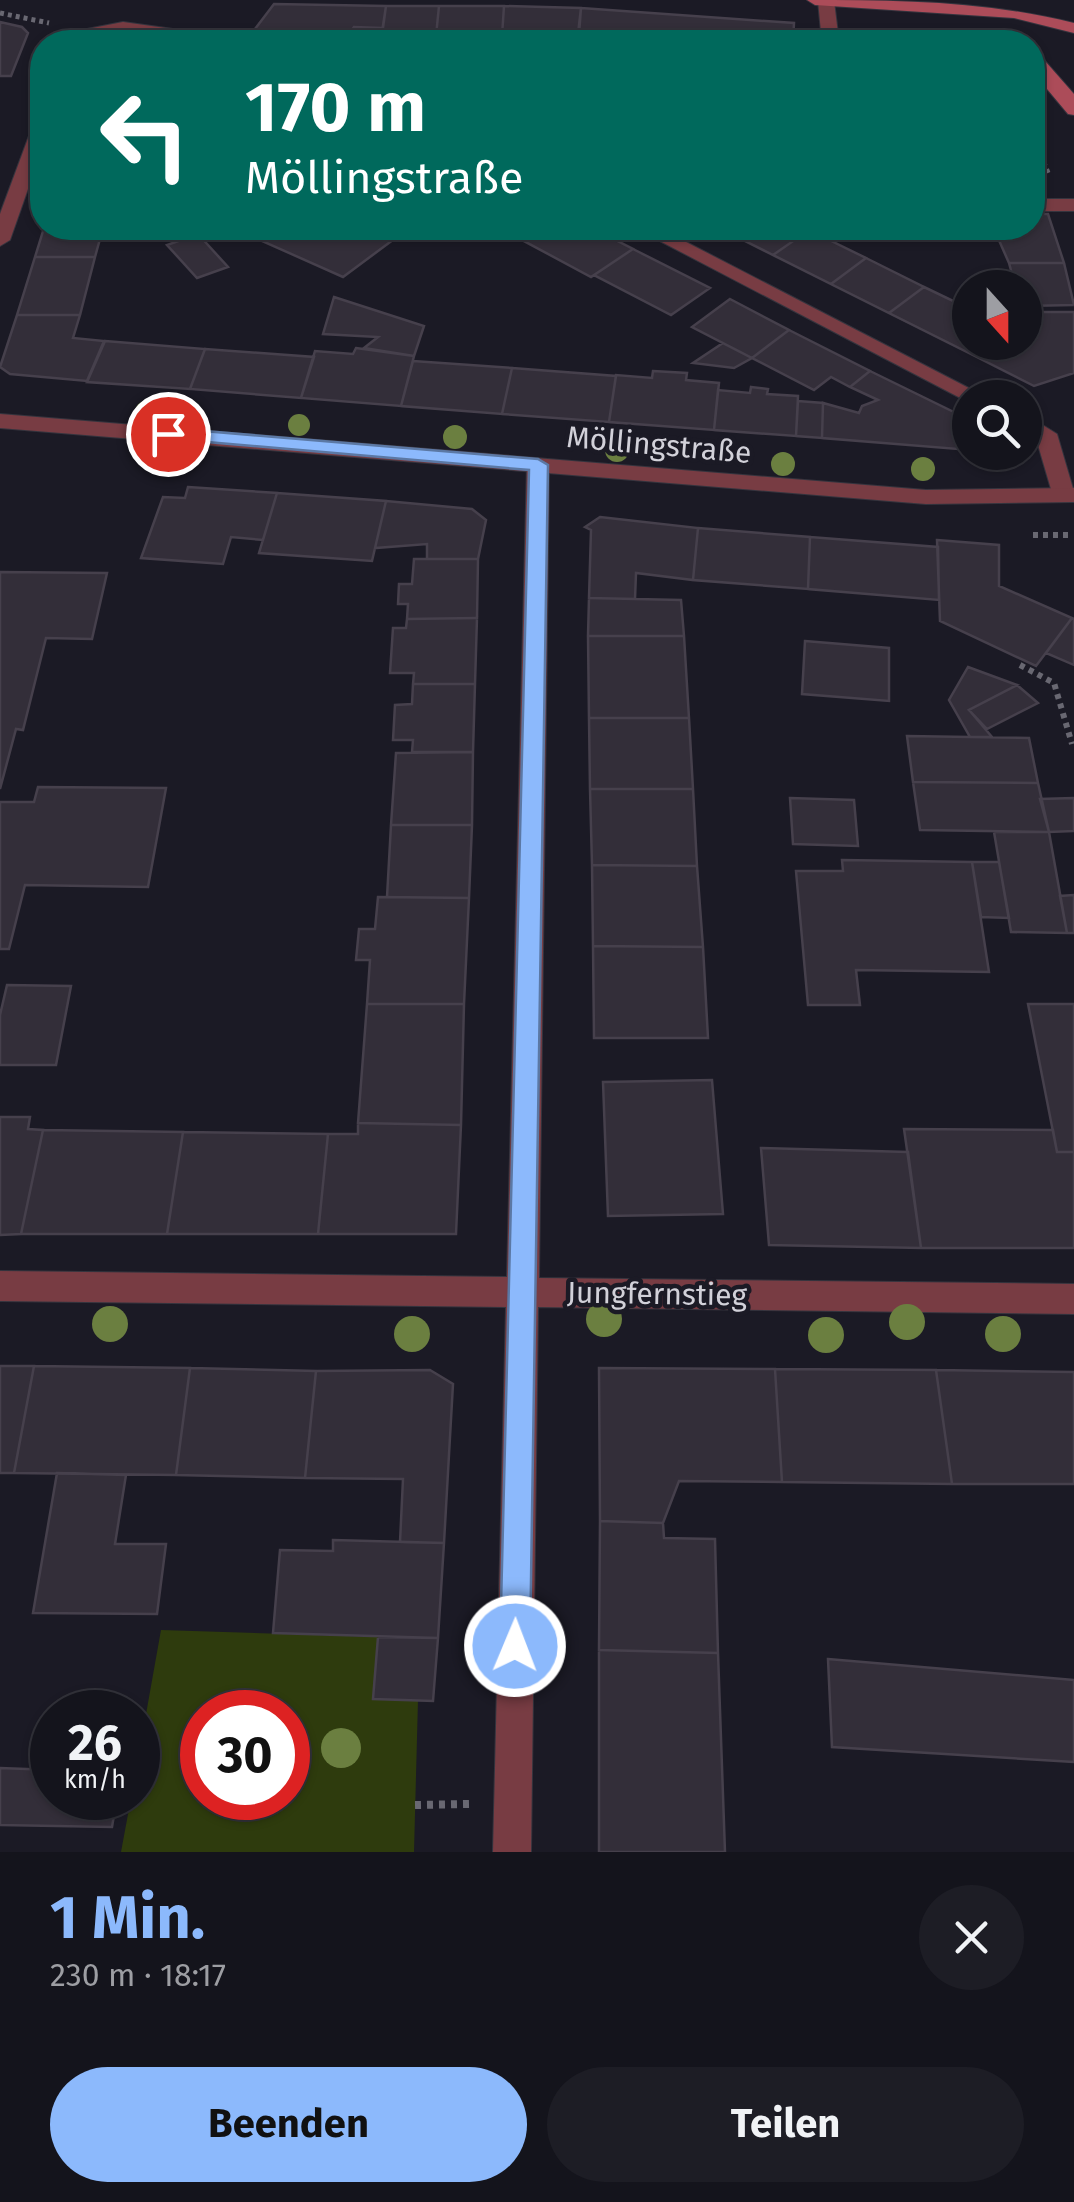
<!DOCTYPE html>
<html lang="de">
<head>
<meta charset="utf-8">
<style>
	body { margin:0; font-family:"Fira Sans",sans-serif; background:#1d1d25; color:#f1f3f6; height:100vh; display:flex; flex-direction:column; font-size:38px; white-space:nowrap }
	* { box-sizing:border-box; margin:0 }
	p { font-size:32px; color:#9d9ea3 }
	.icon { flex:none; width:55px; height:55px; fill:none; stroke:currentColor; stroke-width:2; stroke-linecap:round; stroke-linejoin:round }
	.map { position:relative; height:1852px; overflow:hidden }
	.sheet { display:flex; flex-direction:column; background:#14141c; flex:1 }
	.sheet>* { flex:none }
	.banner { position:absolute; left:30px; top:30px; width:1015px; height:210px; border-radius:40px; box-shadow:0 2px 8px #0004,0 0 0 2px #33333b; background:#00695c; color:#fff; overflow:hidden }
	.needle { width:65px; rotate:159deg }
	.fabs { position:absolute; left:952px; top:270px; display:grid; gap:20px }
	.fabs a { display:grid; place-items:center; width:90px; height:90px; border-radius:50%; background:#14141c; box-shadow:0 2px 8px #0004,0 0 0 2px #33333b; font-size:50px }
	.speed { position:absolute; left:30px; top:1690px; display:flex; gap:20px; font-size:50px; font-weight:700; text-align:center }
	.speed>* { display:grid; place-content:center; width:130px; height:130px; border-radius:50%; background:#14141c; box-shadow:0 2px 8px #0004,0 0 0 2px #33333b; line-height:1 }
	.speed small { font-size:25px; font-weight:400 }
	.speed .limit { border:15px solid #d22; background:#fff; color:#111 }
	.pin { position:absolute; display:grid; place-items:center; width:85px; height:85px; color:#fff; margin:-42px; border:5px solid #fff; border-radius:50%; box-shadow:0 2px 10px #0007 }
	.me { position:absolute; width:110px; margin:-55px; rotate:1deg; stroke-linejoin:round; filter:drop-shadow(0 0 8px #0008) }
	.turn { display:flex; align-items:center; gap:35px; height:210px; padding:0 50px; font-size:45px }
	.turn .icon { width:130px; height:130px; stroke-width:2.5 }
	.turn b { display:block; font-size:70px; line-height:85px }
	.round { display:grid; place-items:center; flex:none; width:105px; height:105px; border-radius:52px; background:#1d1d25 }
	.summary { display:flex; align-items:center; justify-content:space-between; height:170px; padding:0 50px }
	h1 { font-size:60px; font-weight:700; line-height:75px; color:#8cb9fc }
	.button { display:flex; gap:20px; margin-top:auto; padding:20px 50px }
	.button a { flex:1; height:115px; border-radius:60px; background:#8cb9fc; color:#111; font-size:40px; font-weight:700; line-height:115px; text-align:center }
	.button a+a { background:#1d1d25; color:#f1f3f6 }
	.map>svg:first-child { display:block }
	.green { fill:#2e3b0d; fill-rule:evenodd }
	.building { fill:#332e39; stroke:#46404c; stroke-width:2.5 }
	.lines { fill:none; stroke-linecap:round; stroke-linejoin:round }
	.service-casing { stroke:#35343e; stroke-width:2 }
	.minor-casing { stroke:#35343e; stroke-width:2 }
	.tertiary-casing { stroke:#35343e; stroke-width:2 }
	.secondary-casing { stroke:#35343e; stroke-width:2 }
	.path-far2 { stroke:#696872; stroke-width:5; stroke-dasharray:4 4; stroke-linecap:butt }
	.path-far1 { stroke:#696872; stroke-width:6; stroke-dasharray:5 5; stroke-linecap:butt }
	.path { stroke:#696872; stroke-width:8; stroke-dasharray:6 6; stroke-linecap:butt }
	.service { fill:#783c43; fill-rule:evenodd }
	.minor { fill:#783c43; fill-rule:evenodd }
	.tertiary { fill:#783c43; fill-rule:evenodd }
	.secondary { fill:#ac4c59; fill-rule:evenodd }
	.tree { fill:#6b7f40 }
	.route { fill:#8cb9fc; stroke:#5b78a4; stroke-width:2.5 }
	.labels { text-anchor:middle; stroke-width:9; stroke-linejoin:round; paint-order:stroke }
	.street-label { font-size:30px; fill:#d2d1d9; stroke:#1b1a25 }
</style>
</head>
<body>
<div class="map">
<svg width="1074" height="1852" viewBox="0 0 1074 1852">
	<rect width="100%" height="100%" fill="#1b1a25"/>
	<path class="green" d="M161,1630L378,1637L373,1699L418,1700L414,1852H121L131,1798H138V1759ZM202,1712H288V1798H202Z"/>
	<path class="building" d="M274,4L386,6L383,28L354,27L342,42H299L255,29Z
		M386,6H439L436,36L382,32Z
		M439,6H504L502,36H436Z
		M504,6L581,8L579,35H566L565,42H506L507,36H502Z
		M581,8L794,23L793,42H577Z
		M0,22L22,27L28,33L11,76H0Z
		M941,31L945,42H862L860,32Z
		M1032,214H1048L1064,263H1009L994,229L1032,228Z
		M44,228H103L95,257H35Z
		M233,228H409L343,277Z
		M513,228H592L633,249L591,277L507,232Z
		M719,228H803L809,230L773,255Z
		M809,230L866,258L831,284L773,255Z
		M198,234L228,267L197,278L167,245Z
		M633,249L710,288L671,315L594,275Z
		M35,257H95L80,315H17Z
		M866,258L924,287L889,313L831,284Z
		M1009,263H1064L1074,305L1025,306V288H1005L1001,274H1012Z
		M924,287L970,309V342H979L967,352L889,313Z
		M334,297L424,326L414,356L364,348L378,337L323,334Z
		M730,299L789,330L752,358L692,327Z
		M1025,312H1074V373L1034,386L967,352L979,342L1018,346L1036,338Z
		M17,315H80L73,338L104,341L87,381L10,374L0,367Z
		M789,330L870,371L850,387L831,377L814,390L752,358Z
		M105,341L205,349L190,389L87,382Z
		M723,343L752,358L734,368L693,363Z
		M356,348L414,356L401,406L301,398L315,351L353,354Z
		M205,349L314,357L301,398L190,389Z
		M413,361L512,368L502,414L401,406Z
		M512,368L616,376L609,422L502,414Z
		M653,371L687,373L686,380L719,383L714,430L609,422L616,375L652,378Z
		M870,371L970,420V450L822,438L823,403L859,413L862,406L878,400L850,387Z
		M751,387L768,389L767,394L798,396L796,436L714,430L718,390L750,393Z
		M798,401L823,403L822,438L796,436Z
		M188,487L277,493L263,540L231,537L223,564L141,558L163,497L185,498Z
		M277,493L386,501L372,561L259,553Z
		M386,501L472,509L486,520L478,559H427V544L375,548Z
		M600,517L698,528L693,580L636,573L635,599L589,598L591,530L585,527Z
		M698,528L810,537L808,589L693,580Z
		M810,537L938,547L939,600L808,589Z
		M937,540L999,545V586L1072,618L1036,666L940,621Z
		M414,559H478L477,618L407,619L408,604H398L399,584H412Z
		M0,572L107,573L92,639L46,638L23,730L16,729L0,789Z
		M589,598L681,600L684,636H588Z
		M477,618L475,684H413L414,673H390L393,628H406L407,619Z
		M1072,618L1074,619V665L1046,653Z
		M588,636H684L689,718H589Z
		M805,641L889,648V701L802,694Z
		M968,667L1017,685L969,710L992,737H970L949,700Z
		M413,684H475L473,752H412L413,740H393L395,705L412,704Z
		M1017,685L1038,703L987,729L969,710Z
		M589,718H689L693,789H590Z
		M907,736L1029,738L1038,783L913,782Z
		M473,752L472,825H391L396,753Z
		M913,782L1038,783L1049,832L920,830Z
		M38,787L166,788L148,887L25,885L9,949H0V802H34Z
		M590,789H693L697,866L592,865Z
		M790,798L854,800L858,846L793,844Z
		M1074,798V831L1049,832L1040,799Z
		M391,825H472L469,898L387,897Z
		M994,832H1049L1067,933L1011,932Z
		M842,860L972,862L989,972L856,970L860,1005H808L796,871H843Z
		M972,862H999L1009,918L981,917Z
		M592,865L697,866L703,947L593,946Z
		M1074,895V933H1067L1060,896Z
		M378,897L469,898L464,1004H367L370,960H356L359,929H375Z
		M593,946L703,947L708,1038H594Z
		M7,985L71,986L56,1065H0V1015Z
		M367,1004H464L461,1125L358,1123Z
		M1028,1004H1074V1152H1057Z
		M712,1080L723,1214L608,1216L603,1082Z
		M0,1117H30L28,1129L43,1130L21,1234L0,1235Z
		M358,1123L461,1125L456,1234H318L328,1134H358Z
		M904,1129L1053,1130L1057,1152H1074V1248H921Z
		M43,1130L183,1132L167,1234H21Z
		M183,1132L328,1134L318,1234H167Z
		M761,1148L908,1152L921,1248L769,1245Z
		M0,1366H34L14,1473H0Z
		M34,1366L190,1368L176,1475L14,1473Z
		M190,1368L316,1371L305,1478L176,1475Z
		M599,1368L775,1369L782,1482L679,1481L663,1523L600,1521Z
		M775,1369L936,1370L952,1484L782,1482Z
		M430,1370L453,1384L444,1543L400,1542L403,1479L305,1478L316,1371Z
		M936,1370L1074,1372V1484H952Z
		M57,1473L126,1475L115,1544H166L157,1614L33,1613Z
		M600,1521L663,1523L664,1538L715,1539L718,1653L599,1650Z
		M333,1540L444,1543L438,1638L273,1633L280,1550L333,1551Z
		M378,1637L438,1638L433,1701L373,1699Z
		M599,1650L718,1653L725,1852H599Z
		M828,1659L1074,1680V1762L832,1747Z
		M0,1768L52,1770V1798H117L112,1827L0,1825Z"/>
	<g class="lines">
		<g class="service-casing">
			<path id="service" d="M818,1H834L839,42H822Z
				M1032,199H1074V211H1032Z"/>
		</g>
		<g class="minor-casing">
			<path id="minor" d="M123,22L180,30L224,42C191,44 160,34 127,33C104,32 86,43 64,42L82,30Z
				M42,120V149L10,240L0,246V214L33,125Z
				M635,228H659L988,398H970V403Z
				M1025,414L1057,434L1074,492L1072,501H1056L1053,496L1036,438L1025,431Z
				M538,458L549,465L539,1278L1074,1284V1314L538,1307L531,1852H493L506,1307L0,1301V1271L507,1277L527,465Z"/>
		</g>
		<g class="tertiary-casing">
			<path id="tertiary" d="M0,414L926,490L1074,488V502L926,504L0,428Z"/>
		</g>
		<g class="secondary-casing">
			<path id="secondary" d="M807,0C897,0 986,1 1074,23V33L1014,18L815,5Z
				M1032,52L1038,53L1074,94V115L1068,114L1032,71Z"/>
		</g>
		<path class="path-far2" d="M0,13L49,23
			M1032,132L1048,173"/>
		<path class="path-far1" d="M1033,535H1070
			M1020,665L1054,683L1072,744"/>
		<path class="path" d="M415,1805L469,1804"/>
		<use href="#service" class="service"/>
		<use href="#minor" class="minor"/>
		<use href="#tertiary" class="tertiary"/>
		<use href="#secondary" class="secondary"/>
	</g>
	<g class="tree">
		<circle cx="146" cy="412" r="11"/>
		<circle cx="299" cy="425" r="11"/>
		<circle cx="455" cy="437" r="12"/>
		<circle cx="617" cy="450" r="12"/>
		<circle cx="783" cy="464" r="12"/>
		<circle cx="923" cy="469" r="12"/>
		<circle cx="604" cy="1319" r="18"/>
		<circle cx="907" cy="1322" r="18"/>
		<circle cx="110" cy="1324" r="18"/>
		<circle cx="412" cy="1334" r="18"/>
		<circle cx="1003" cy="1334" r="18"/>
		<circle cx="826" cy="1335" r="18"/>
		<circle cx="341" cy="1748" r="20"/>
	</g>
	<path class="route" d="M168,428L538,459L548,465L530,1646L525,1656L515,1661L504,1656L500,1646L529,470L161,438V430Z"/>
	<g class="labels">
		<g class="street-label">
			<text transform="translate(659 445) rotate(5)" y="10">Möllingstraße</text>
			<text transform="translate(657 1294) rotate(1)" y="10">Jungfernstieg</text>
		</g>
	</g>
</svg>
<div class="fabs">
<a><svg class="needle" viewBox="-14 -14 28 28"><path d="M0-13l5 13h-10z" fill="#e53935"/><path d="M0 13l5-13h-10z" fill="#9d9ea3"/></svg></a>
<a><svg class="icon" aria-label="search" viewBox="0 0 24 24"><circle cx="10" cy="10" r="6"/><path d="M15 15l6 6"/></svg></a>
</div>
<div class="speed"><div>26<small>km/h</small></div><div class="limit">30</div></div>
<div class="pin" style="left:168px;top:434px;background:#d93025"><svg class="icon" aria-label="arrive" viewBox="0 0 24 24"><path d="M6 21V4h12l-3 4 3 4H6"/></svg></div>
<svg class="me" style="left:515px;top:1646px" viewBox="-20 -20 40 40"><circle r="17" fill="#8cb9fc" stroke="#fff" stroke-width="3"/><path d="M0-11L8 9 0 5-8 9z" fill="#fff"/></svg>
<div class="banner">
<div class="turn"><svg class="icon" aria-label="left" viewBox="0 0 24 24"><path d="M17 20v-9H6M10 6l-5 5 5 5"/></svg><div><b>170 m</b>Möllingstraße</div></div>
</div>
</div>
<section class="sheet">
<div class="summary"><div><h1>1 Min.</h1><p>230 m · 18:17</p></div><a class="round"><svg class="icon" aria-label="close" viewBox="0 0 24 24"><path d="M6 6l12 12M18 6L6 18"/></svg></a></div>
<div class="button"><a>Beenden</a><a>Teilen</a></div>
</section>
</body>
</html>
